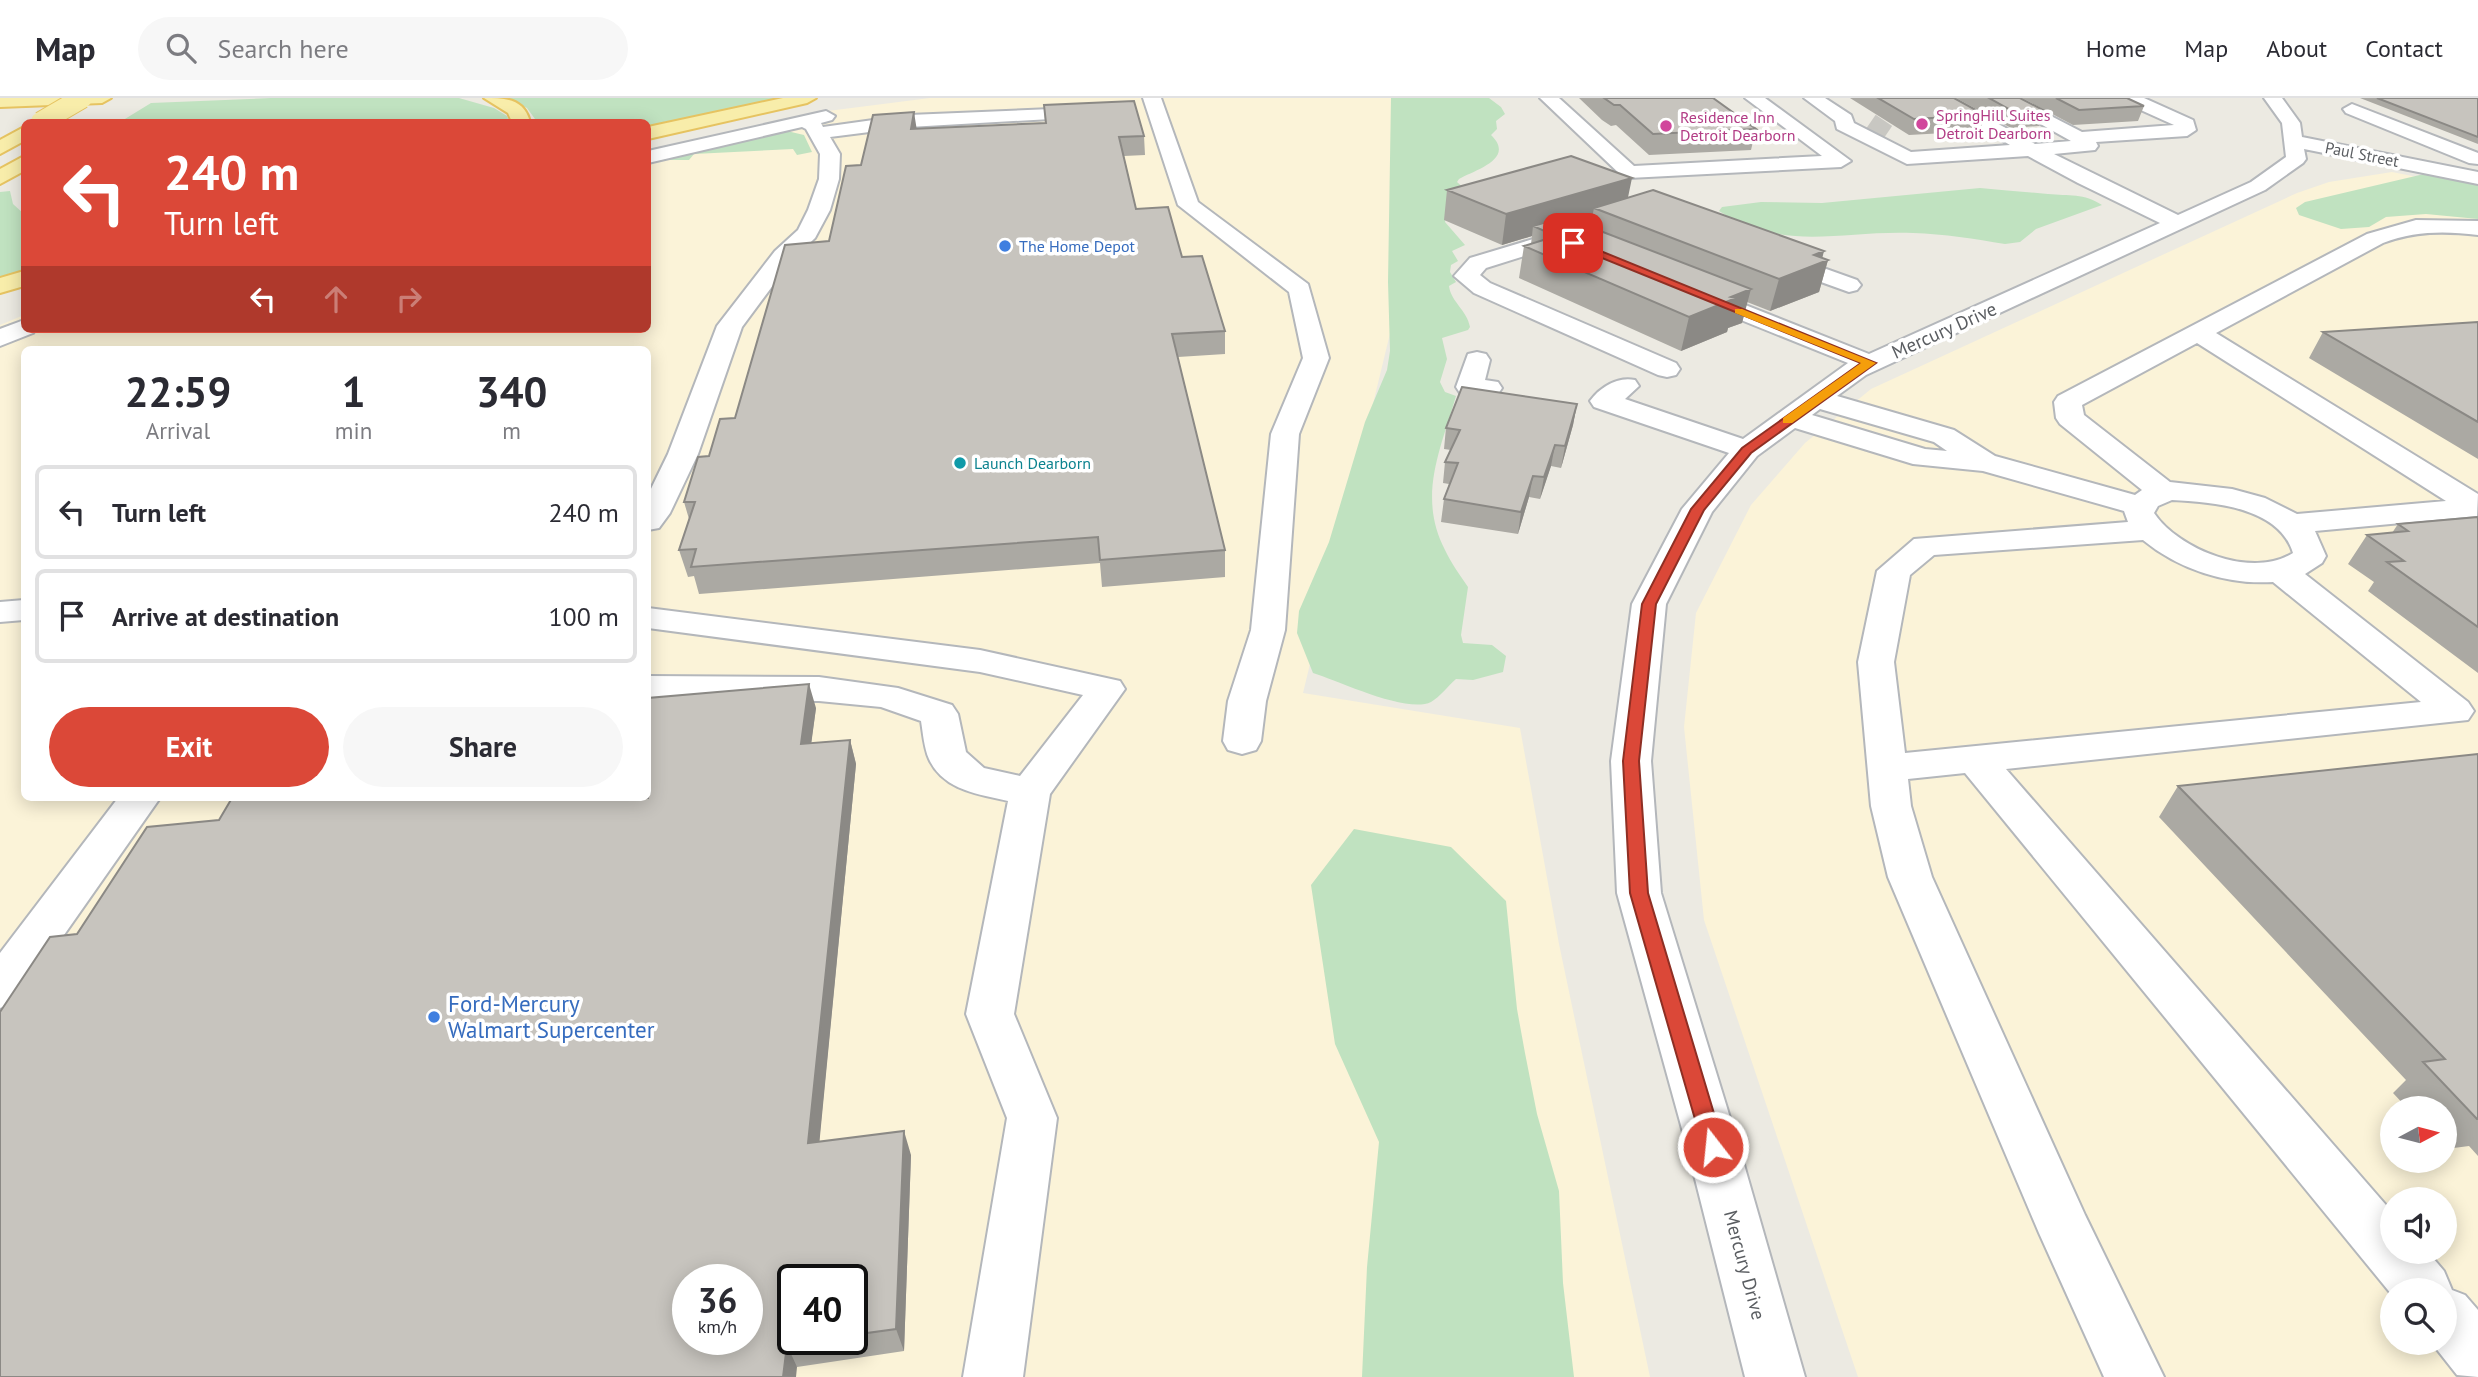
<!DOCTYPE html>
<html lang="en">
<head>
<meta charset="utf-8">
<style>
	body { margin:0; font-family:"PT Sans",sans-serif; background:#f7f7f7; color:#2b2b33; height:100vh; display:flex; flex-direction:column; font-size:26px; white-space:nowrap }
	* { box-sizing:border-box; margin:0 }
	p { font-size:23px; color:#7c7c81 }
	.icon { flex:none; width:38px; height:38px; fill:none; stroke:currentColor; stroke-width:2; stroke-linecap:round; stroke-linejoin:round }
	.map { position:relative; flex:1; overflow:hidden }
	.drawer { position:absolute; left:21px; top:248px; width:630px; height:455px; display:flex; flex-direction:column; background:#fff; border-radius:10px; box-shadow:0 4px 18px #0003 }
	.drawer>* { flex:none }
	.banner { position:absolute; left:21px; top:21px; width:630px; height:214px; border-radius:10px; box-shadow:0 4px 18px #0003; background:#db4838; color:#fff; overflow:hidden }
	.needle { width:46px; rotate:83deg }
	.buttons { position:absolute; left:2380px; top:998px; display:grid; gap:14px }
	.buttons a { display:grid; place-items:center; width:77px; height:77px; border-radius:50%; background:#fff; box-shadow:0 4px 18px #0003; font-size:35px }
	.speed { position:absolute; left:672px; top:1166px; display:flex; gap:14px; font-size:35px; font-weight:700; text-align:center }
	.speed>* { display:grid; place-content:center; width:91px; height:91px; border-radius:50%; background:#fff; box-shadow:0 4px 18px #0003; line-height:1 }
	.speed small { font-size:18px; font-weight:400 }
	.speed .limit { border:4px solid #111; border-radius:10px; background:#fff; color:#111 }
	.pin { position:absolute; display:grid; place-items:center; width:60px; height:60px; color:#fff; margin:-30px; border-radius:14px; box-shadow:0 4px 10px #0006 }
	.me { position:absolute; width:77px; margin:-38px; rotate:344deg; stroke-linejoin:round; filter:drop-shadow(0 0 5px #0008) }
	.turn { display:flex; align-items:center; gap:24px; height:147px; padding:0 28px; font-size:32px }
	.turn .icon { width:91px; height:91px; stroke-width:2.5 }
	.turn b { display:block; font-size:49px; line-height:60px }
	.lanes { display:flex; align-items:center; height:66px; padding:0 28px; background:#0003; justify-content:center; gap:35px; direction:ltr }
	.lanes .off { opacity:.35 }
	.eta { display:flex; justify-content:space-evenly; align-items:center; height:119px; text-align:center }
	.eta b { font-size:42px; font-weight:700; line-height:49px }
	.primary-button { display:flex; gap:14px; margin-top:auto; padding:14px 28px }
	.primary-button a { flex:1; height:80px; border-radius:42px; background:#db4838; color:#fff; font-size:28px; font-weight:700; line-height:80px; text-align:center }
	.primary-button a+a { background:#f7f7f7; color:#2b2b33 }
	ul { padding:0; list-style:none }
	li { display:flex; align-items:center; gap:21px; height:94px; margin:0 14px 10px; padding:0 14px; border:4px solid #e1e1e2; border-radius:10px }
	li div { flex:1 }
	li b { display:block; font-size:26px }
	li em { font-style:normal }
	header { display:flex; align-items:center; gap:42px; box-sizing:border-box; height:98px; padding:0 35px; background:#fff; border-bottom:2px solid #e1e1e2 }
	header strong { font-size:33px }
	nav { display:flex; gap:38px; margin-inline-start:auto; font-size:24px }
	.search { width:490px; height:63px; background:#f7f7f7; display:flex; align-items:center; gap:18px; box-sizing:border-box; padding:0 24px; border-radius:38px; color:#7c7c81; font-size:26px }
	.map>svg:first-child { display:block }
	.commercial { fill:#fbf3d8; fill-rule:evenodd }
	.green { fill:#c0e2c0 }
	.lines { fill:none; stroke-linecap:round; stroke-linejoin:round }
	.minor-tunnel { stroke:#c8c7c2; stroke-width:20; stroke-dasharray:20 10; stroke-linecap:butt }
	.minor-casing { stroke:#b4b7bb; stroke-width:4 }
	.major-casing { stroke:#e6c361; stroke-width:4 }
	.minor { fill:#fff; fill-rule:evenodd }
	.major { fill:#f8edaa; fill-rule:evenodd }
	.major-bridge-casing { stroke:#e6c361; stroke-width:22; stroke-linecap:butt }
	.major-bridge { stroke:#f8edaa; stroke-width:20 }
	.wall { fill:#aba9a3; fill-rule:evenodd }
	.shaded-wall { fill:#8b8985 }
	.building { fill:#c7c4be; stroke:#8b8985; stroke-width:2; fill-rule:evenodd }
	.route { fill:#db4838; stroke:#8e2f24; stroke-width:2 }
	.slow { fill:#f59e0b }
	.hotel-dot { fill:#d1479c; stroke:#fff; stroke-width:2.5 }
	.shop-dot { fill:#3f7fe0; stroke:#fff; stroke-width:2.5 }
	.culture-dot { fill:#0f9aa8; stroke:#fff; stroke-width:2.5 }
	.labels { text-anchor:middle; stroke-width:7; stroke-linejoin:round; paint-order:stroke }
	.far-hotel-label { font-size:16px; fill:#b23c85; stroke:#fff; text-anchor:start }
	.far-street-label { font-size:16px; fill:#5a5d61; stroke:#fff }
	.far-shop-label { font-size:16px; fill:#366cbe; stroke:#fff; text-anchor:start }
	.far-culture-label { font-size:16px; fill:#0d838f; stroke:#fff; text-anchor:start }
	.street-label { font-size:19px; fill:#5a5d61; stroke:#fff }
	.near-shop-label { font-size:23px; fill:#366cbe; stroke:#fff; text-anchor:start }
</style>
</head>
<body>
<header>
<strong>Map</strong>
<div class="search"><svg class="icon" aria-label="search" viewBox="0 0 24 24"><circle cx="10" cy="10" r="6"/><path d="M15 15l6 6"/></svg>Search here</div>
<nav><a>Home</a><a>Map</a><a>About</a><a>Contact</a></nav>
</header>
<div class="map">
<svg width="2478" height="1279" viewBox="0 0 2478 1279">
	<rect width="100%" height="100%" fill="#eceae2"/>
	<path class="commercial" d="M930,0H1447L1303,595L1520,630L1559,846L1650,1279H0V227L24,217V231H648V53L820,14ZM24,252H648V700H24ZM688,1181H747V1241H688ZM793,1181H852V1241H793Z
		M2392,74L2478,91V1279H1858L1704,822L1684,629L1696,515L1751,407L1805,345L1871,291L2297,95L2329,84ZM2392,1010H2445V1062H2392ZM2392,1101H2445V1153H2392ZM2392,1192H2445V1244H2392Z"/>
	<path class="green" d="M271,0H459L494,10L507,18L509,24H120L151,5Z
		M506,0H799L648,33V24H533L535,21L527,10Z
		M1391,0H1489L1501,9L1505,16L1496,23L1497,31L1491,37C1516,61 1475,72 1459,81L1457,84L1466,92L1446,116L1445,124L1465,147L1452,153L1458,163L1451,167L1450,174L1456,184L1449,188C1451,204 1467,212 1470,229L1468,232L1442,240L1447,261L1440,284L1445,294L1456,298C1441,351 1417,398 1445,452C1451,465 1460,477 1468,489L1461,537L1463,545L1492,547L1506,558L1503,574L1473,582L1456,581C1448,588 1440,599 1431,604C1407,616 1339,583 1313,575L1297,535L1299,513L1329,444L1365,324L1387,272L1390,253L1388,184Z
		M787,33L804,37L812,54L797,57L793,51L694,56L689,62H663Z
		M2424,76L2478,87V121L2426,116L2386,119L2369,129L2341,131L2299,117L2296,110L2305,104Z
		M1980,90C2003,92 2025,94 2048,96C2069,98 2084,95 2102,107L2036,131L2020,144L2005,146C1975,141 1944,136 1913,135C1842,132 1783,155 1719,113L1722,109L1761,104L1822,105Z
		M10,93L13,106L24,116V178L0,185V94Z
		M1354,731L1451,749L1506,803L1517,911L1525,955L1537,1016L1559,1093L1563,1185L1574,1279H1362L1367,1169L1379,1044L1335,946L1311,787Z"/>
	<g class="lines">
		<path class="minor-tunnel" d="M1870,25L1889,38"/>
		<g class="minor-casing">
			<path id="minor" d="M1143,0H1161L1198,104L1308,186L1329,260L1299,336L1285,532L1266,603L1261,643L1256,652L1242,656L1228,652L1223,643L1228,603L1251,532L1271,336L1303,260L1289,194L1178,107Z
				M1540,0H1559L1634,68L1822,58L1745,0H1765L1851,63L1841,69L1629,80L1622,78Z
				M1804,0H1825L1851,17L1854,25L1911,54L2010,47L1929,0H1951L2035,46L2071,43L1994,0H2016L2082,34L2174,27L2123,4L2120,0H2144L2193,22L2196,32L2187,38L2096,44L2098,48L2095,52L2054,56L2178,117L2251,84L2286,59L2282,25L2264,0H2282L2300,25L2302,39L2478,74V86L2304,51L2306,61L2303,65L2265,92L1866,277L1837,298L1954,332L1995,358L2135,397L2142,392L2060,326L2056,320L2054,304L2058,298L2367,136L2416,122L2478,123V137C2444,133 2415,133 2383,145L2216,235L2478,396L2477,418L2315,433L2326,458L2322,465L2305,476L2468,604L2474,613L2468,622L2006,671L2392,1114V1153H2427L2444,1173L2452,1192L2465,1197L2478,1212V1279L2457,1277L2431,1244H2445V1192H2392V1197L1965,675L1908,681L1911,708L1932,779L2085,1117L2164,1279H2104L2039,1135L1888,779L1871,708L1858,564L1877,473L1914,441L2128,424L2124,413L1983,373L1913,366L1795,330L1757,358L1712,414L1666,506L1651,663L1661,795L1739,1049L1805,1279H1745L1687,1049L1617,795L1611,663L1632,506L1682,411L1729,355L1594,309L1590,303C1600,289 1618,278 1635,282L1639,288L1625,301L1743,341L1848,265L1689,201L1685,196L1689,191L1697,189L1705,191L1869,256L2160,125L2078,85L2028,58L1907,66L1837,31L1835,23ZM2197,245L2446,403L2297,416L2265,400L2232,391L2170,384L2084,317L2082,307ZM1820,311L1934,344L1947,353L1925,351L1812,317ZM2172,402C2213,404 2279,409 2293,455C2252,481 2179,452 2154,415L2158,408ZM2143,442C2178,471 2227,487 2273,484L2421,604L1905,655L1894,564L1910,477L1934,457Z
				M2352,6L2478,55V66L2469,65L2346,15L2343,11Z
				M1098,9L1104,10L1107,14L1104,18L909,29L830,39L840,56L839,81L830,112L815,140L791,163L742,229L698,356L670,415L659,430L648,432V397L668,356L717,228L775,153L798,132L808,112L819,81L820,56L806,31L802,29L648,65V53L826,13L835,18L832,22L821,25L823,29L909,17Z
				M1560,133L1581,140L1584,145L1581,150L1573,152L1559,147L1486,170L1480,177L1490,185L1676,265L1680,271L1676,277L1667,279L1658,277L1474,195L1454,178L1470,160Z
				M1776,153L1857,182L1861,187L1857,192L1849,194L1768,165L1765,160L1768,155Z
				M24,222V231H36L33,235L0,248V231Z
				M1477,254L1486,256L1490,262L1485,282L1498,284L1502,290L1498,296L1488,298L1460,295L1456,289L1468,256Z
				M24,502V522L0,524V504Z
				M648,510L980,552L1120,583L1125,591L1050,696L1014,916L1057,1020L1023,1279H963L1007,1020L966,916L1008,703C978,696 943,692 929,661C924,650 923,635 921,623L881,609L819,603L648,601V578L819,579L898,590L952,607L958,616L966,654L984,670L1020,678L1083,597L980,574L648,530Z
				M118,700H160L17,904L0,910V855Z"/>
		</g>
		<g class="major-casing">
			<path id="major" d="M0,0H111L102,5L0,9Z
				M484,0C505,0 524,0 530,24H512L508,15Z
				M783,0H816L807,5L648,41V29Z
				M24,29V43L0,56V42Z
				M24,58V73L0,86V71Z
				M24,173V188L0,195V180Z"/>
		</g>
		<use href="#minor" class="minor"/>
		<use href="#major" class="major"/>
		<g class="major-bridge-casing">
			<path id="major-bridge" d="M41,24L82,0"/>
		</g>
		<use href="#major-bridge" class="major-bridge"/>
	</g>
	<path class="wall" d="M1579,0H1713L1756,31L1751,52L1649,57L1616,27L1611,28L1602,22Z
		M1850,0H1954L1985,17L1980,33L1909,37Z
		M1956,0H2020L2045,13L2039,28L2011,30Z
		M2022,0H2127L2144,8L2138,23L2073,27Z
		M2360,0H2478V46Z
		M1044,7L1144,38L1145,57L1124,58L1136,111L1182,159L1225,233V256L1178,259L1225,452V479L1102,489L1100,465L699,496L694,478L688,479L679,452L689,421L684,404L709,358L735,320L829,143L861,67L917,31L1045,25Z
		M1447,92L1628,100L1828,162L1819,194L1770,213L1747,204L1742,225L1728,230L1727,234L1681,253L1519,180L1524,148L1531,146L1532,138L1502,147L1444,122ZM1592,120L1591,129L1578,124Z
		M2478,224V361L2309,260L2323,234Z
		M1577,306L1573,327L1561,370L1551,368L1540,401L1529,399L1518,436L1441,424L1444,401L1449,386L1443,385L1445,364L1451,352L1444,351L1446,330Z
		M2478,419V575L2368,493L2374,484L2348,466L2367,437L2392,435L2398,426Z
		M816,610L811,645L850,642L856,666L819,1044L911,1057L904,1253L797,1269L77,836L219,722ZM852,1181V1241H793Z
		M2478,656V1058L2469,1048L2446,1051L2445,1010H2407L2393,995L2406,982L2159,719L2178,688Z"/>
	<path class="shaded-wall" d="M914,14L917,33L911,31Z
		M1632,80L1626,109L1594,110L1592,120L1547,134L1533,128L1532,138L1502,147L1506,116Z
		M1824,153L1821,165L1828,162L1819,194L1770,213L1779,181L1814,157Z
		M1751,191L1742,225L1728,230L1727,234L1681,253L1689,219L1731,199Z
		M1577,306L1573,327L1561,370L1565,348Z
		M1555,347L1551,368L1540,401L1544,379Z
		M1533,378L1529,399L1518,436L1521,414Z
		M809,586L816,610L808,670L801,646Z
		M850,642L856,666L817,1069L808,1045Z
		M904,1033L911,1057L904,1253L896,1231Z
		M787,1247L797,1269L796,1279H783Z"/>
	<path class="building" d="M1604,0H1713L1756,31L1653,36L1620,7H1614Z
		M1878,0H1954L1985,17L1914,21Z
		M1989,0H2020L2045,13L2016,15Z
		M2056,0H2127L2144,8L2079,12Z
		M2377,0H2478V39Z
		M1134,3L1144,38L1119,39L1136,111L1168,109L1182,159L1202,158L1225,233L1172,236L1225,452L1100,462L1098,439L691,469L696,451L679,452L695,404H684L698,359L709,358L720,321L735,320L785,147L829,143L846,68L861,67L873,17L914,14L911,31L1046,25L1044,7Z
		M1571,58L1632,80L1506,116L1447,92Z
		M1653,92L1824,153L1814,157L1828,162L1779,181L1594,110Z
		M1564,119L1751,191L1731,199L1736,200L1689,219L1524,148L1556,138L1533,128Z
		M2478,224V324L2323,234Z
		M1462,289L1577,306L1565,348L1555,347L1544,379L1533,378L1521,414L1444,401L1458,365L1445,364L1460,332L1446,330Z
		M2478,419V529L2387,464L2404,463L2367,437L2408,433L2398,426Z
		M809,586L801,646L850,642L808,1045L904,1033L896,1231L852,1237V1181H793V1241H829L787,1247L783,1279H0V914L50,839L77,836L147,729L219,722L232,700H648V600ZM688,1181H747V1241H688Z
		M2478,656V1021H2477L2423,964L2445,961L2178,688Z"/>
	<path class="route" d="M1570,143H1576L1876,265L1751,355L1704,412L1656,506L1639,663L1648,795L1724,1049L1721,1055L1713,1058L1706,1055L1703,1049L1630,795L1623,663L1642,506L1691,411L1742,350L1861,265L1570,147Z"/>
	<path class="slow" d="M1735,211H1742L1876,265L1792,325H1783V320L1861,265L1735,215Z"/>
	<g class="hotel-dot">
		<circle cx="1922" cy="26" r="7"/>
		<circle cx="1666" cy="28" r="7"/>
	</g>
	<g class="shop-dot">
		<circle cx="1005" cy="148" r="7"/>
		<circle cx="434" cy="919" r="7"/>
	</g>
	<circle class="culture-dot" cx="960" cy="365" r="7"/>
	<g class="labels">
		<g class="far-hotel-label">
			<text x="1936" y="23">SpringHill Suites<tspan x="1936" dy="18">Detroit Dearborn</tspan></text>
			<text x="1680" y="25">Residence Inn<tspan x="1680" dy="18">Detroit Dearborn</tspan></text>
		</g>
		<g class="far-street-label">
			<text transform="translate(2362 56) rotate(11)" y="6">Paul Street</text>
		</g>
		<g class="far-shop-label">
			<text x="1019" y="154">The Home Depot</text>
		</g>
		<g class="far-culture-label">
			<text x="974" y="371">Launch Dearborn</text>
		</g>
		<g class="street-label">
			<text transform="translate(1944 232) rotate(-24)" y="7">Mercury Drive</text>
			<text transform="translate(1745 1167) rotate(75)" y="7">Mercury Drive</text>
		</g>
		<g class="near-shop-label">
			<text x="448" y="914">Ford-Mercury<tspan x="448" dy="26">Walmart Supercenter</tspan></text>
		</g>
	</g>
</svg>
<div class="buttons">
<a><svg class="needle" viewBox="-14 -14 28 28"><path d="M0-13l5 13h-10z" fill="#e53935"/><path d="M0 13l5-13h-10z" fill="#7c7c81"/></svg></a>
<a><svg class="icon" aria-label="sound" viewBox="0 0 24 24"><path d="M4 9h4l5-4v14l-5-4H4zM17 9q2 3 0 6"/></svg></a>
<a><svg class="icon" aria-label="search" viewBox="0 0 24 24"><circle cx="10" cy="10" r="6"/><path d="M15 15l6 6"/></svg></a>
</div>
<div class="speed"><div>36<small>km/h</small></div><div class="limit">40</div></div>
<div class="pin" style="left:1573px;top:145px;background:#d93025"><svg class="icon" aria-label="arrive" viewBox="0 0 24 24"><path d="M6 21V4h12l-3 4 3 4H6"/></svg></div>
<svg class="me" style="left:1713px;top:1049px" viewBox="-20 -20 40 40"><circle r="17" fill="#db4838" stroke="#fff" stroke-width="3"/><path d="M0-11L8 9 0 5-8 9z" fill="#fff"/></svg>
<div class="banner">
<div class="turn"><svg class="icon" aria-label="left" viewBox="0 0 24 24"><path d="M17 20v-9H6M10 6l-5 5 5 5"/></svg><div><b>240 m</b>Turn left</div></div>
<div class="lanes"><svg class="icon" aria-label="left" viewBox="0 0 24 24"><path d="M17 20v-9H6M10 6l-5 5 5 5"/></svg><svg class="icon off" aria-label="ahead" viewBox="0 0 24 24"><path d="M12 20V5M6 11l6-6 6 6"/></svg><svg class="icon off" aria-label="right" viewBox="0 0 24 24"><path d="M7 20v-9h11M14 6l5 5-5 5"/></svg></div>
</div>
<section class="drawer">
<div class="eta">
<div><b>22:59</b><p>Arrival</p></div>
<div><b>1</b><p>min</p></div>
<div><b>340</b><p>m</p></div>
</div>
<ul>
<li><svg class="icon" aria-label="left" viewBox="0 0 24 24"><path d="M17 20v-9H6M10 6l-5 5 5 5"/></svg><div><b>Turn left</b></div><em>240 m</em></li>
<li><svg class="icon" aria-label="arrive" viewBox="0 0 24 24"><path d="M6 21V4h12l-3 4 3 4H6"/></svg><div><b>Arrive at destination</b></div><em>100 m</em></li>
</ul>
<div class="primary-button"><a>Exit</a><a>Share</a></div>
</section>
</div>
</body>
</html>
